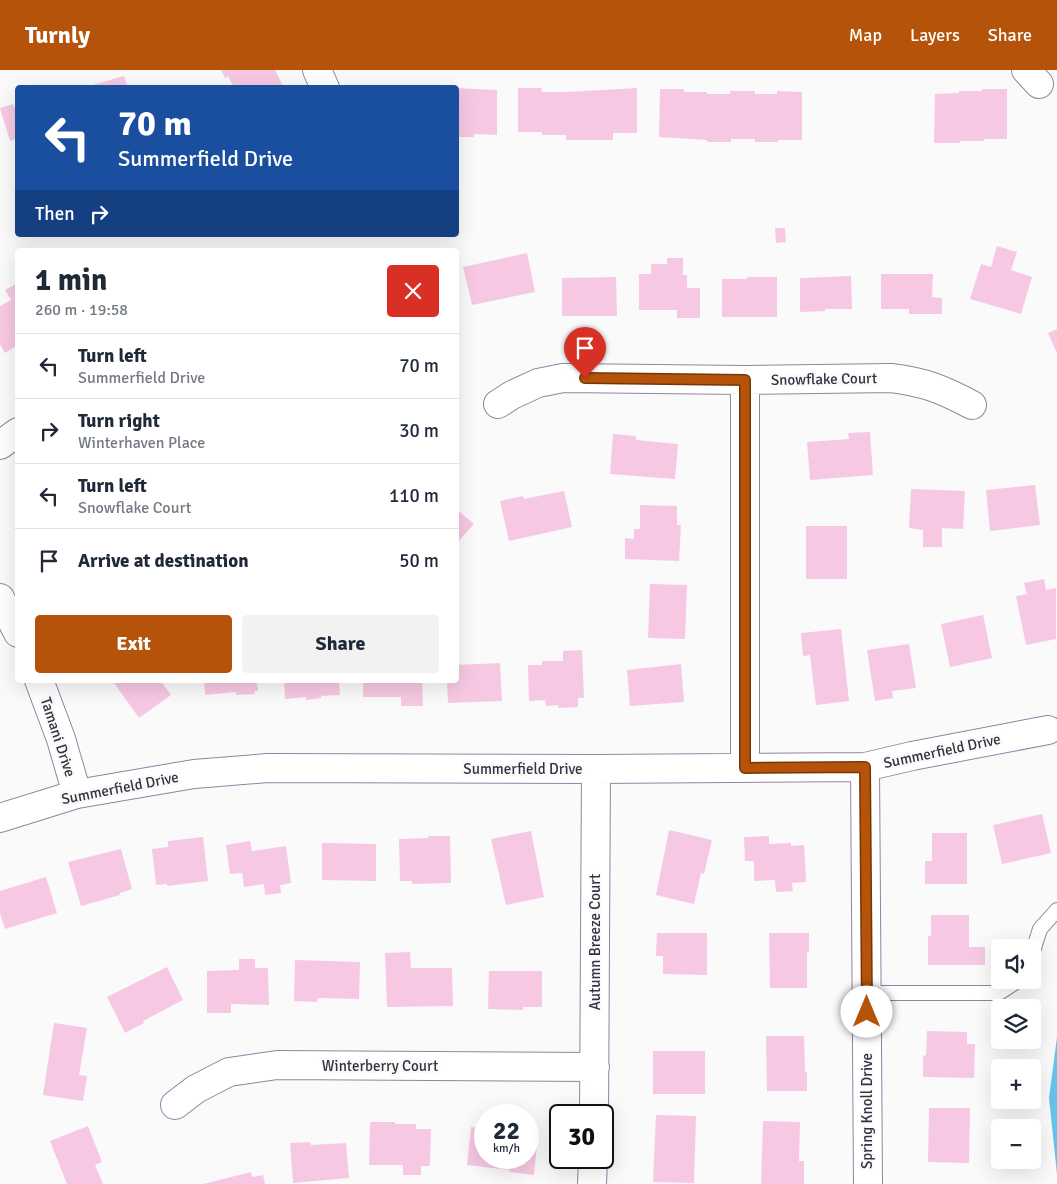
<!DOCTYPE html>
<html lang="en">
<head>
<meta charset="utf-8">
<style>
	body { margin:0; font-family:Signika,sans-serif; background:#f2f2f3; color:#1f2937; height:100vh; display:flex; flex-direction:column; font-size:19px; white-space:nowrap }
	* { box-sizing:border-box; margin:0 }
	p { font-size:16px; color:#747a83 }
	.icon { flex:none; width:28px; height:28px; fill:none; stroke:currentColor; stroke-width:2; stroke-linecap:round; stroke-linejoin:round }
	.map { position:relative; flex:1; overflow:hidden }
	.side { position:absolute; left:15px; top:178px; width:444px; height:435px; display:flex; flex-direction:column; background:#fff; border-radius:5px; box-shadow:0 5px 20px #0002 }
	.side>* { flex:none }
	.guide { position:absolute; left:15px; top:15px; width:444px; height:152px; border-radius:5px; box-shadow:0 5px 20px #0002; background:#1a4fa0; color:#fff; overflow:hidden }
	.controls { position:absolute; left:991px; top:869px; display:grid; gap:10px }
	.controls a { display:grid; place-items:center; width:50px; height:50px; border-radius:5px; background:#fff; box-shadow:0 5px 20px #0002; font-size:25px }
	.speed { position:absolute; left:474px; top:1034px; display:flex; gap:10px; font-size:25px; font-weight:700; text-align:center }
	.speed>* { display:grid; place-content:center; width:65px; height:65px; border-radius:50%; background:#fff; box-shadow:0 5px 20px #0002; line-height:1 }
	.speed small { font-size:12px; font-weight:400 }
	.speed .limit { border:2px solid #111; border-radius:8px; background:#fff; color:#111 }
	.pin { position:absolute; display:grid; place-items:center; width:42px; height:42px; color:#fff; margin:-51px -21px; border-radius:50% 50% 50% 0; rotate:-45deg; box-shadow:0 0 5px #0007 }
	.pin .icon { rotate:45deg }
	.me { position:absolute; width:55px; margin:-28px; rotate:0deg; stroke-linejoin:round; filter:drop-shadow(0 0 4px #0008) }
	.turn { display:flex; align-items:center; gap:18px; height:105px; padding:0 20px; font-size:22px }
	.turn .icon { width:65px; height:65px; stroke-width:2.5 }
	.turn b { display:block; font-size:35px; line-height:42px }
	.then { display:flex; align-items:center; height:48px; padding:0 20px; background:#0003; gap:10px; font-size:19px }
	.round { display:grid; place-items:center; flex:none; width:52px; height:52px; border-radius:5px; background:#f2f2f3 }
	.head { display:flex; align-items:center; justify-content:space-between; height:85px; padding:0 20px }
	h1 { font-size:30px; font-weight:800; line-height:38px }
	.button { display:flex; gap:10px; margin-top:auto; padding:10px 20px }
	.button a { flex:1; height:58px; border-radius:5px; background:#b45309; color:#fff; font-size:20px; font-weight:800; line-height:58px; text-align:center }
	.button a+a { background:#f2f2f3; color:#1f2937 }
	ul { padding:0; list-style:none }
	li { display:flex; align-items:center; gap:15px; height:65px; padding:0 20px; border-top:1px solid #e0e1e3 }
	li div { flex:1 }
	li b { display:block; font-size:19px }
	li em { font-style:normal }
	header { display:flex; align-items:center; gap:30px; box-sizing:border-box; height:70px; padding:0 25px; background:#b45309; color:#fff }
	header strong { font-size:24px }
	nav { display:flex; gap:28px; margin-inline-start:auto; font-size:18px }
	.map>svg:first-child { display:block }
	.water { fill:#67c2ec }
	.building { fill:#f7c8e3 }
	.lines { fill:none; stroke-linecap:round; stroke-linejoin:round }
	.service-casing { stroke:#9084a4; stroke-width:16 }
	.minor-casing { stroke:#9084a4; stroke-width:30 }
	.service { stroke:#fff; stroke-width:14 }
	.minor { stroke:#fff; stroke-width:28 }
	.route-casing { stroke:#753606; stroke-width:12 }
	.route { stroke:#b45309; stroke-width:9 }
	.labels { text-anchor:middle; stroke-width:5; stroke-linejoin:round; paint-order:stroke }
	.street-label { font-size:15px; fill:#36313f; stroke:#fafafa }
</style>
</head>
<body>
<header>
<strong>Turnly</strong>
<nav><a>Map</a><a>Layers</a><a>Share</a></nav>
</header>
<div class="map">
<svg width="1057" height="1114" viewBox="0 0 1057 1114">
	<rect width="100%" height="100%" fill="#fafafa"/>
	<path class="water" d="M1057,967V1104L1049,1028Z"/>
	<path class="building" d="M221,0H275L284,18H234L228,6L225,8Z
		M124,6L128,18H85V17Z
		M456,18L497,20V65L474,64V67H456Z
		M518,18H541L542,22H566L637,18V63H613V70H566V65H542V62H518Z
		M660,19H684V22H707V24H730V21H755V24H777V21L802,22V70H778V72H755V69H731V72H707V70L659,67Z
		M982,19H1007V69H984V71H960V73H934L935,24L959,23V21H982Z
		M13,34L14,37L18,36V68L10,71L0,38Z
		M775,158H785L786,172L776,173Z
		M997,176L1017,182L1011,200L1032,207L1021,244L970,229L981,194L991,197Z
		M527,183L535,222L472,235L463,197Z
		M667,188H683V205H687V218H700V248H677V240H639V204H651V194H667Z
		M881,204H933L932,227L942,228V244H909V239H881Z
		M851,206L852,239H825V241L800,242V208Z
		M616,207L617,246H562V208Z
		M747,207H777V247H722V209H747Z
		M18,213V275L5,283L0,274V236L11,230L5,220Z
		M1057,259V283L1048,263Z
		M870,362L873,405L810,410L807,372L849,369L848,363Z
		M613,364L636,366V370L678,374L675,409L610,404Z
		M1035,415L1040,455L990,461L986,420Z
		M911,419L965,421L963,459L942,458V477H923V460L909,458Z
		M564,421L572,457L509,471L500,431L523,426L524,429Z
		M640,435L677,436V455H681L679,491L625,489V468L634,469V459H640Z
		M456,439L474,454L456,474Z
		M806,456H847V509H806Z
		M1044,509L1046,520L1056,518V569L1026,575L1016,526L1027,524L1024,513Z
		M650,514L687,515L685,569L648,568Z
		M983,545L992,588L950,597L941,554Z
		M841,559L849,631L816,635L810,585L803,586L801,563Z
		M909,574L916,618L892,621L893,628L875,631L867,580Z
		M582,580L584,628H578V637L558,638V635L546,636L545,630L529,631L528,595H542V591H563V581Z
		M500,593L502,631L448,633L447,610H456V595Z
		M681,594L684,632L630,636L627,600Z
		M112,610H160L171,625L139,648Z
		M204,610H257L258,621H254L255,624L236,625V622L205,625Z
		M284,610H339L340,625L321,626V628L306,630V627L285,629Z
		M363,610H422L423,636H401V627H363Z
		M1042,744L1051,783L1002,794L993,755Z
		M669,760L712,770L704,804L701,803L694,834L656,825Z
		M531,761L544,827L506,835L491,769Z
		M932,763H967V814H925V791H932Z
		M428,766H450L451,813L412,814V811H400L399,769L428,768Z
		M769,766V774L791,773V776L804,775L806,812L792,813L793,821L776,822L775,810L754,811V791H745L744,767Z
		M203,767L208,811L167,816V814L156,815L152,779L168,777V771Z
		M250,771L252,781L286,776L291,813L280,815L281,823L265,825L264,814L244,817L242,803L230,804L226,775Z
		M322,773L376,774V811L322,810Z
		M121,779L132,819L120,823V825L81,836L68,792Z
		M46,807L57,843L5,859L0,843V821Z
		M931,845H969V877H985V895H928V866H931Z
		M657,863H707V905L663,904V886H656Z
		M769,863H809V882H807V918H770Z
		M410,882L411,898H452L453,936L387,937L385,883Z
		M239,889H255V898H268L269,935L231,934V943H207V901L239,900Z
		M295,890L360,892L359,929L318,928L317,932L294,931Z
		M167,897L183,930L143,951L144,953L125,963L107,927Z
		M489,901H542V937H523V940L488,939Z
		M54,953L87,958L79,1005L87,1006L83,1031L43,1025Z
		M927,961L967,962V974H975L974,1008L923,1007V986L926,985Z
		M766,966H804L805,1002H807V1021H767Z
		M653,981H705V1024H653Z
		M929,1038H970L969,1093L928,1092Z
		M656,1045L696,1046L694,1113L653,1112Z
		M763,1051L800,1052L799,1091H804V1114H761Z
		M370,1052H395V1054H416V1059H431L430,1096H421V1105H403V1095H369Z
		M88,1056L102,1092L95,1095L103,1114H67L50,1071Z
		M471,1057L485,1059V1088H528V1064L538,1065L534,1105L510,1102V1100L467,1095Z
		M310,1072L311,1075L346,1073L349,1108L293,1113L290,1073Z
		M251,1102L252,1107L263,1105L265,1114H203Z"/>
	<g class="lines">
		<g class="service-casing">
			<path id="service" d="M1032,884L1040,859L1057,840
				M867,923H999L1019,910"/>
		</g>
		<g class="minor-casing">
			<path id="minor" d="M317,0L325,18
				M1026,0L1039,14
				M498,334L512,325L538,313L563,308L745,310L891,308C924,312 942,319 972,335
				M0,375L18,362
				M0,528L18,563
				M39,610L61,669L77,724
				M865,697L868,1114
				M745,698V310
				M0,748L77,724L194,704L268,698L596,699L865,697L912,686L1048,660
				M175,1035L196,1019L229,1002L277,995L595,997
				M594,1045L596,699
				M592,1114L593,1088"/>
		</g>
		<use href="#service" class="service"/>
		<use href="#minor" class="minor"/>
	</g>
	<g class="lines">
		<g class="route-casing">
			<path id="route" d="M585,308L745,310V698L865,697L867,942"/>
		</g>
		<use href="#route" class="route"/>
	</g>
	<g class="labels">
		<g class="street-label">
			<text transform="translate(824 309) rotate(-1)" y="5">Snowflake Court</text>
			<text transform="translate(58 667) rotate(72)" y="5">Tamani Drive</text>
			<text transform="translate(942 681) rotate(-12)" y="5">Summerfield Drive</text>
			<text x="523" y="704">Summerfield Drive</text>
			<text transform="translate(120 718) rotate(-11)" y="5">Summerfield Drive</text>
			<text transform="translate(595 872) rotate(-90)" y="5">Autumn Breeze Court</text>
			<text x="380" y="1001">Winterberry Court</text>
			<text transform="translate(867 1041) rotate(-90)" y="5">Spring Knoll Drive</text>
		</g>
	</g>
</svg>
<div class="controls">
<a><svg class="icon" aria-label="sound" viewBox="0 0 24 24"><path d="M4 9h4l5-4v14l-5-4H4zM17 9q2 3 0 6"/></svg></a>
<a><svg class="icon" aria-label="layers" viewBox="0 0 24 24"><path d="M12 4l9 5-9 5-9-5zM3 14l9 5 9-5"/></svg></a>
<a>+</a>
<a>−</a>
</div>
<div class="speed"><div>22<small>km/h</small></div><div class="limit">30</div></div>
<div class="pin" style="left:585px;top:308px;background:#d93025"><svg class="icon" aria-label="arrive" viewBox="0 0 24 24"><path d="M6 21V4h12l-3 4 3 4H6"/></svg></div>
<svg class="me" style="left:867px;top:942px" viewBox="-20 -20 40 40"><circle r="19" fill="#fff"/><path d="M0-13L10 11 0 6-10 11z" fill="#b45309"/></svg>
<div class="guide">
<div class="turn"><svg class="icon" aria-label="left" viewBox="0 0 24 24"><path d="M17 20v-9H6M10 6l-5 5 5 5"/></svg><div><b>70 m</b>Summerfield Drive</div></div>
<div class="then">Then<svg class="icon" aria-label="right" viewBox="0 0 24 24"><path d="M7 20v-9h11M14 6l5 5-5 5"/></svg></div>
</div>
<section class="side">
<div class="head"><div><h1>1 min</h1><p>260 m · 19:58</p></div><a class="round" style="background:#d93025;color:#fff"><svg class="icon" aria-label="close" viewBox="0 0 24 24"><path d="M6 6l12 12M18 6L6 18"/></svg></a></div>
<ul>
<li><svg class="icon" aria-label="left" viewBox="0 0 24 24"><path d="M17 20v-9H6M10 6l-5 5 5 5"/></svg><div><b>Turn left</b><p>Summerfield Drive</p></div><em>70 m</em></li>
<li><svg class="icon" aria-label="right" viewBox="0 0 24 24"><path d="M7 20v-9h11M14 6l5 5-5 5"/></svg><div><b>Turn right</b><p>Winterhaven Place</p></div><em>30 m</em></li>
<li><svg class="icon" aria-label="left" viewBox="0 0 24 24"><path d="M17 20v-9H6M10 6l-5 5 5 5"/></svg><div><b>Turn left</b><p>Snowflake Court</p></div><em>110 m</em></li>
<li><svg class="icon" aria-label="arrive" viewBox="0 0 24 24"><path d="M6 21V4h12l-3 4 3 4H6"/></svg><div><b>Arrive at destination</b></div><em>50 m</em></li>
</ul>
<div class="button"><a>Exit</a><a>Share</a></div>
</section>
</div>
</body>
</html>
